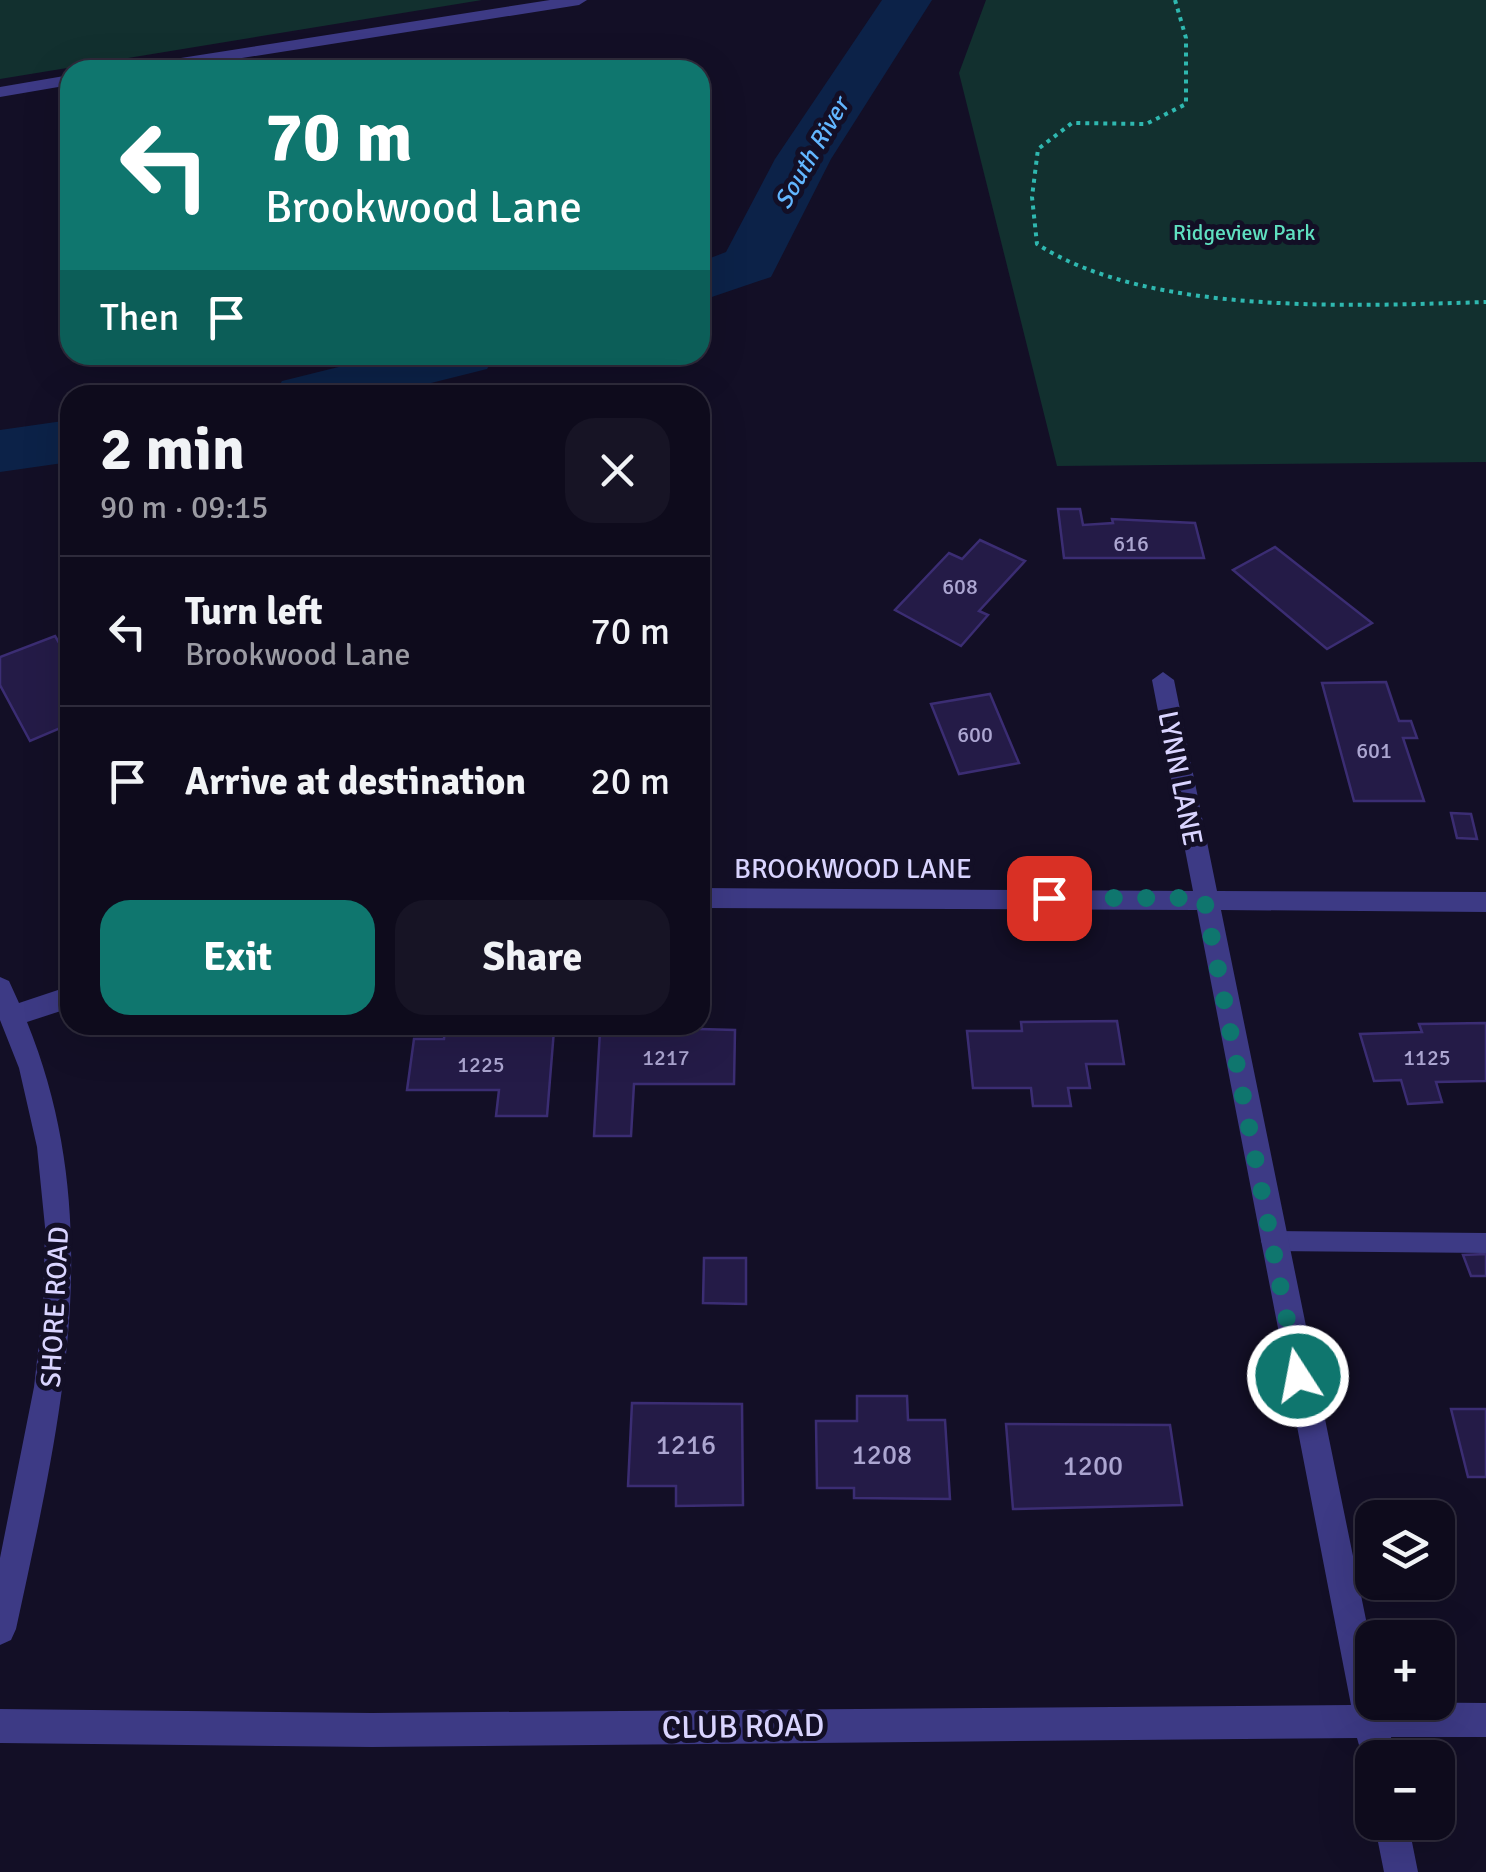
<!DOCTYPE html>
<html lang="en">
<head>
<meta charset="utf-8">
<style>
	body { margin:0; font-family:Signika,sans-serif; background:#171425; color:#f1f3f6; height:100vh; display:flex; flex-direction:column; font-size:38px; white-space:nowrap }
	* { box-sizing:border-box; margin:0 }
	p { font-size:32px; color:#9b9ba3 }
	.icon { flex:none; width:55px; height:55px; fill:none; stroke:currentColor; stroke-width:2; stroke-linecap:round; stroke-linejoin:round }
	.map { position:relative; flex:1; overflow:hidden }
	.drawer { position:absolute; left:60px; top:385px; width:650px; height:650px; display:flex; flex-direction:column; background:#0e0b1c; border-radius:30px; box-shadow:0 10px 40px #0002,0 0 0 2px #2e2b3b }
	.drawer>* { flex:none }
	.top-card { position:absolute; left:60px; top:60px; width:650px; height:305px; border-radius:30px; box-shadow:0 10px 40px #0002,0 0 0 2px #2e2b3b; background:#0f766e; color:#fff; overflow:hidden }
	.tools { position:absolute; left:1355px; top:1500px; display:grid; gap:20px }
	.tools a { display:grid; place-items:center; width:100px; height:100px; border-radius:20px; background:#0e0b1c; box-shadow:0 10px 40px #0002,0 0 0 2px #2e2b3b; font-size:50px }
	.pin { position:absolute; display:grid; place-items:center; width:85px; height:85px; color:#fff; margin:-42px; border-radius:20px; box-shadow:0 5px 15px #0006 }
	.me { position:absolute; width:110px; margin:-55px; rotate:349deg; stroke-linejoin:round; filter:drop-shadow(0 0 8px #0008) }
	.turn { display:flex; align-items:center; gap:35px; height:210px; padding:0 40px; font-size:45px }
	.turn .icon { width:130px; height:130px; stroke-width:2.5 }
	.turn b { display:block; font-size:70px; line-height:85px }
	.then { display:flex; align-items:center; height:95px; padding:0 40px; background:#0003; gap:20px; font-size:38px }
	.round { display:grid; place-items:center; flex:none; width:105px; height:105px; border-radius:30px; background:#171425 }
	.headline { display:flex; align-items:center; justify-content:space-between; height:170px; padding:0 40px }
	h1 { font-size:60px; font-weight:700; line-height:75px }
	.action { display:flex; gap:20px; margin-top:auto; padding:20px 40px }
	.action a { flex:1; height:115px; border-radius:30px; background:#0f766e; color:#fff; font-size:40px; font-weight:700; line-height:115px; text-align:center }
	.action a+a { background:#171425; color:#f1f3f6 }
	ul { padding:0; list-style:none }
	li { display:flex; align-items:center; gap:30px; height:150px; padding:0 40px; border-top:2px solid #2e2b3b }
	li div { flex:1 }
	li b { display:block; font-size:38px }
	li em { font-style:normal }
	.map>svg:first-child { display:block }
	.green { fill:#12302f }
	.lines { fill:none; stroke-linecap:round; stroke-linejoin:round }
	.river { fill:#0c2248; fill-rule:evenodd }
	.building { fill:#241b47; stroke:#3b2d73; stroke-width:2.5 }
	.path { stroke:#2fb8b0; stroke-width:4; stroke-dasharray:4 5; stroke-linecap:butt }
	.lane { fill:#3d3a85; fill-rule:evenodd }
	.street { fill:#3d3a85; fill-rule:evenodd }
	.route { stroke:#0f766e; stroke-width:18; stroke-dasharray:0 32.4 }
	.labels { text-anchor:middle; stroke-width:10; stroke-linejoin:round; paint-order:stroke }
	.far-park-label { font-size:22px; fill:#5fe0c0; stroke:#130f26 }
	.number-label { font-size:22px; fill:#aca6d1 }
	.far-water-label { font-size:25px; font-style:italic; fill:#62b6ff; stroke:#130f26 }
	.street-label { font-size:28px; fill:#d9d4ff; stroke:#130f26 }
	.near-number-label { font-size:28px; fill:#aca6d1 }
	.near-street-label { font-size:32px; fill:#d9d4ff; stroke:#130f26 }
</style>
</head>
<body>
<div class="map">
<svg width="1486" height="1872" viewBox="0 0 1486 1872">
	<rect width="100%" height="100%" fill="#130f26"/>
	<path class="green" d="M0,0H482L0,79Z
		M986,0H1486V462L1057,466L959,73Z"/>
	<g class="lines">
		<path class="river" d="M882,0H932L831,159L771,277L700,301V262L726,252L775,159Z
			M387,355H496L487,369L383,395H273L282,381Z
			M70,420V462L0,472V430Z"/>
	</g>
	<path class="building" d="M1058,509H1080L1083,525L1113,523L1112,519L1195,523L1204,558H1064Z
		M980,540L1025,561L979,611L988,615L961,646L895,610L949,553L962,559Z
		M1275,547L1372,623L1327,649L1233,570Z
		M55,636L70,661V724L30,741L0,685V657Z
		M1386,682L1399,721H1411L1417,738H1403L1424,801H1354L1322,683Z
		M990,694L1019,763L959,774L931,704Z
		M1451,813L1471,814L1477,839L1457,838Z
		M1117,1021L1124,1064H1086L1090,1088H1068L1071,1106H1033L1031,1088H973L967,1031H1022L1021,1022Z
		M1486,1023V1081L1436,1082L1442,1102L1408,1104L1401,1080L1374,1081L1360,1034L1422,1032L1419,1024Z
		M445,1027L554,1030L547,1116H496L499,1090H407L414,1039H444Z
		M627,1027L735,1030L734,1084H634L631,1136H594L600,1031L627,1030Z
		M1486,1254V1276H1471L1463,1255Z
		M704,1258H746V1304L703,1303Z
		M857,1396H907L908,1420H945L950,1499L854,1498V1488H817L816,1421H857Z
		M632,1403L742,1404L743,1505L676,1506V1486H628Z
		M1451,1409H1486V1477H1468Z
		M1006,1424L1170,1425L1182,1505L1013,1509Z"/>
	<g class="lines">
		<path class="path" d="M1175,0L1186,38V104L1146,124L1072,123L1038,149L1032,197L1037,244C1148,316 1355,306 1486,302"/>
		<path class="lane" d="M1272,1231L1486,1233V1253L1272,1251L1264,1248L1261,1241L1264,1234Z"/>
		<path class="street" d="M550,0H587L579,5L166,70H128L136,65Z
			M70,75V85L0,97V87Z
			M1163,672L1174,680L1217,891L1486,892V912L1221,910L1372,1649V1702L1486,1703V1737H1391L1395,1758H1372V1773L1366,1770L1357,1738L372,1747L0,1743V1709L372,1713L1351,1705L1197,910L700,908V888L1193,891L1152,680Z
			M0,977L9,981L19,1003L70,986V1008L27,1022C109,1224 60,1425 16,1629L11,1640L0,1645V1558L34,1387L43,1307L45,1227L37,1147L19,1068L0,1020Z
			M1374,1822H1408L1418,1872H1384Z"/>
	</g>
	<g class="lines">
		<path class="route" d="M1049,898H1204L1298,1376"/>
	</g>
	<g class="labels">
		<g class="far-park-label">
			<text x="1244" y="240">Ridgeview Park</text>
		</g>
		<g class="number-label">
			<text x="1131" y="551">616</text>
			<text x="960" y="594">608</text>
			<text x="975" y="742">600</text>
			<text x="1374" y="758">601</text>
			<text x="666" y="1065">1217</text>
			<text x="1427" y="1065">1125</text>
			<text x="481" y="1072">1225</text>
		</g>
		<g class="far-water-label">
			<text transform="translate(811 153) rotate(-60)" y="9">South River</text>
		</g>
		<g class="street-label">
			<text transform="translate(1181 778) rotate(79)" y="10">LYNN LANE</text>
			<text x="853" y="878">BROOKWOOD LANE</text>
			<text transform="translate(54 1307) rotate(-87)" y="10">SHORE ROAD</text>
		</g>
		<g class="near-number-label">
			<text x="686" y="1454">1216</text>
			<text x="882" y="1464">1208</text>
			<text x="1093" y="1475">1200</text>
		</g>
		<g class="near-street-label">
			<text transform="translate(743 1726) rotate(-1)" y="11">CLUB ROAD</text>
		</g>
	</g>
</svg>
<div class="tools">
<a><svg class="icon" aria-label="layers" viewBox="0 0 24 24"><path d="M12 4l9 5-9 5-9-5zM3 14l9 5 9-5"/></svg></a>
<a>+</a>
<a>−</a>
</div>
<div class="pin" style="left:1049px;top:898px;background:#d93025"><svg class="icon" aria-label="arrive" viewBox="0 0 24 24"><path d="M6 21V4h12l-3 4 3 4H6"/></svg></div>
<svg class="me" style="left:1298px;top:1376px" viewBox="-20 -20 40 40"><circle r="17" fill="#0f766e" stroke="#fff" stroke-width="3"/><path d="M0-11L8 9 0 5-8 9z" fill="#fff"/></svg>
<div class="top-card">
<div class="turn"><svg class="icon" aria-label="left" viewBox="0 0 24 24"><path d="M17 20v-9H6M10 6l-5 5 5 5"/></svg><div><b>70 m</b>Brookwood Lane</div></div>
<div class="then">Then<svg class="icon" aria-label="arrive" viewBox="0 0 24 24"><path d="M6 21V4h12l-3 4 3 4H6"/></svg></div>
</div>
<section class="drawer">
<div class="headline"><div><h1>2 min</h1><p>90 m · 09:15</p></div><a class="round"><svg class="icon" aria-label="close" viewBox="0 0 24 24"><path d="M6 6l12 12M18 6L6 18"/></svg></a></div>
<ul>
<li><svg class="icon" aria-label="left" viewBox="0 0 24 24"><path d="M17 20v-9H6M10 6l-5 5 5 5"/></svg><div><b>Turn left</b><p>Brookwood Lane</p></div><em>70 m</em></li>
<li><svg class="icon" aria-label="arrive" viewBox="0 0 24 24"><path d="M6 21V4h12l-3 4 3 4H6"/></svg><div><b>Arrive at destination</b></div><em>20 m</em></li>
</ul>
<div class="action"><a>Exit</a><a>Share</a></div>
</section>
</div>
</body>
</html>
